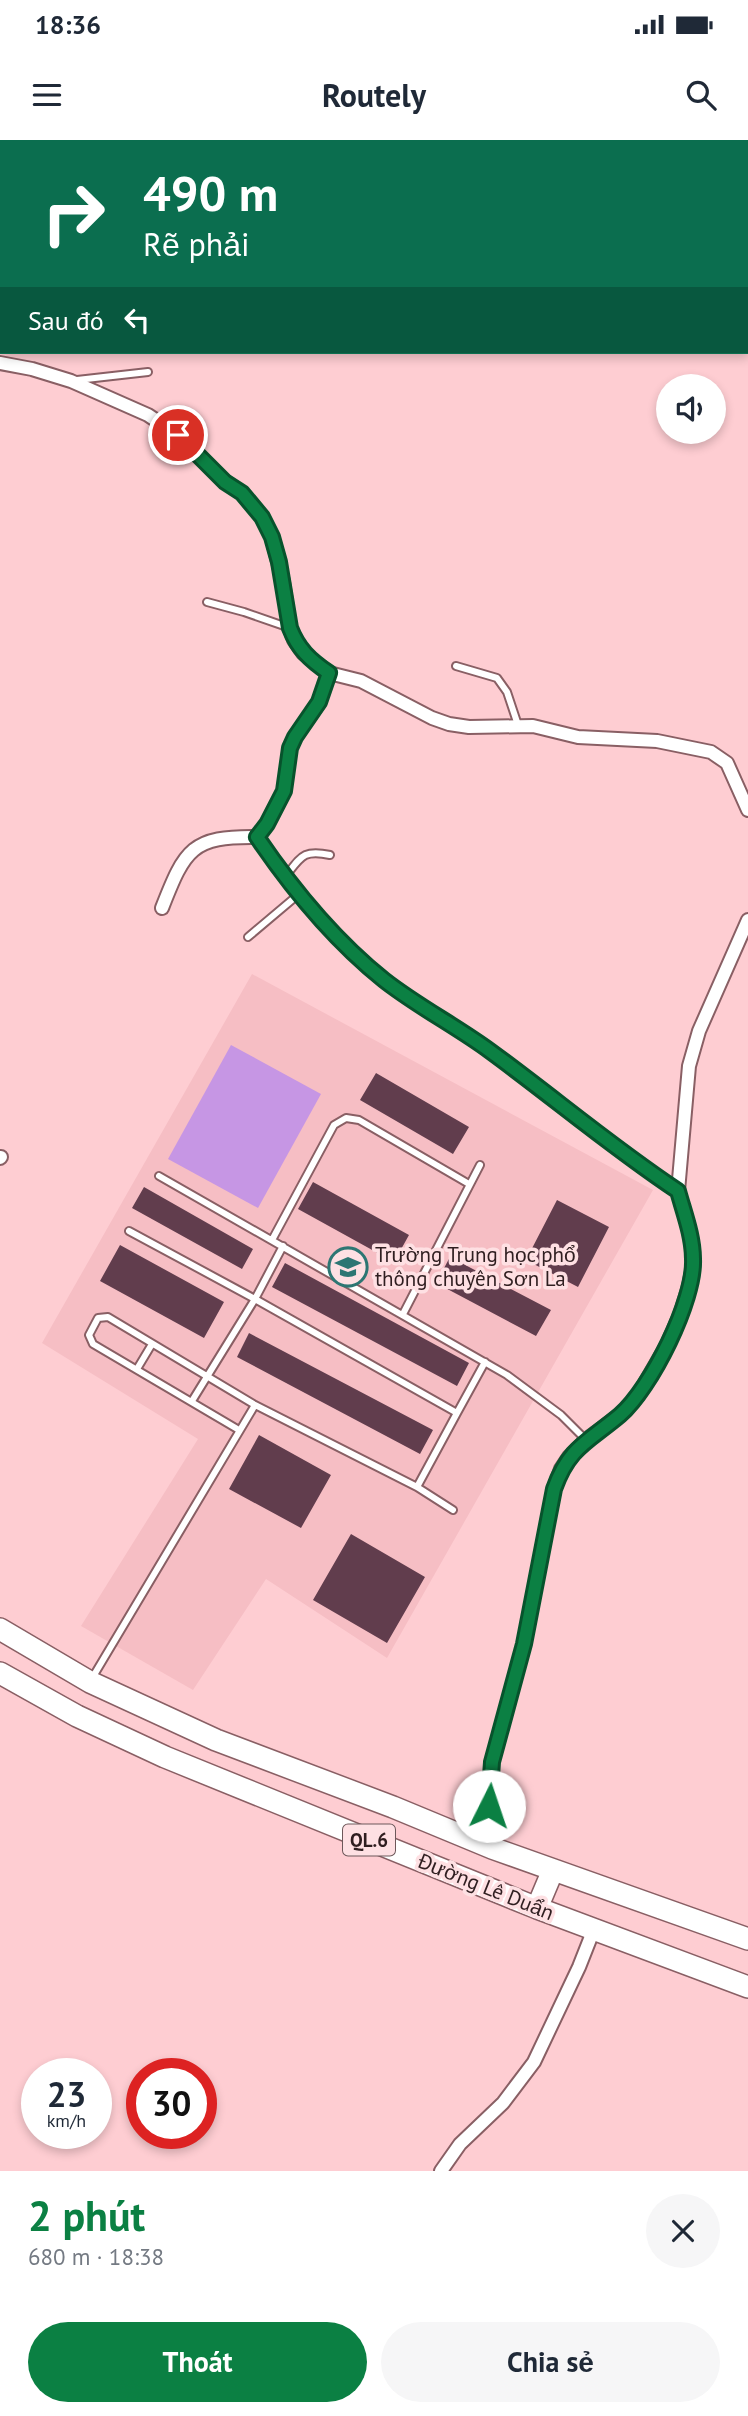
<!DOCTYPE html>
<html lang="vi">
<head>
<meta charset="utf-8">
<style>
	body { margin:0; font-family:"PT Sans",sans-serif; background:#f6f6f7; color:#1f2937; height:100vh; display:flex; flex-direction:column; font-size:26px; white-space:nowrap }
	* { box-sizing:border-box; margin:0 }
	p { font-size:23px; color:#747a83 }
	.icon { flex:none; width:38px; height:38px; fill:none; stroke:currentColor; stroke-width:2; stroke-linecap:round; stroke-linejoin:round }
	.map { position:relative; height:2031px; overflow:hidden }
	.drawer { display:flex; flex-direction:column; background:#fff; flex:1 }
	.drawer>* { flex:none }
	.banner { position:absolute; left:0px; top:0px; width:749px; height:214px; box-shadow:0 4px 10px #0003; background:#0b6e4f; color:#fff; overflow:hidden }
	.fabs { position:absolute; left:656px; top:234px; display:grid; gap:14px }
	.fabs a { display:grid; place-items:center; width:70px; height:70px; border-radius:50%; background:#fff; box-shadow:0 4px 10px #0003; font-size:35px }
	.speed { position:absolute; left:21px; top:1918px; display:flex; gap:14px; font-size:35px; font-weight:700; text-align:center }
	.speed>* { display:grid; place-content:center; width:91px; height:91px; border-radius:50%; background:#fff; box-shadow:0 4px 10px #0003; line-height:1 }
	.speed small { font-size:18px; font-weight:400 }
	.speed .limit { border:10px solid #d22; background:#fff; color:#111 }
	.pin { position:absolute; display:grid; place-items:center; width:60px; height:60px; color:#fff; margin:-30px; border:4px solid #fff; border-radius:50%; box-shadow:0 2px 7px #0007 }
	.me { position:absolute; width:77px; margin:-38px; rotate:4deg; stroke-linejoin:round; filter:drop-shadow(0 0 5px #0008) }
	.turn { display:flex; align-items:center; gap:24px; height:147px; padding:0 28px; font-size:32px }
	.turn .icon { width:91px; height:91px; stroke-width:2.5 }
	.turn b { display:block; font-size:49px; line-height:60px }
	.then { display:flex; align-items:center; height:66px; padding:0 28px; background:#0003; gap:14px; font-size:26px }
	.round { display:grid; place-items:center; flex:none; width:74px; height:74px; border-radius:37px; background:#f6f6f7 }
	.head { display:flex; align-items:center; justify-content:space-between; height:119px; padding:0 28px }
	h1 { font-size:42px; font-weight:700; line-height:52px; color:#0b8043 }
	.primary-button { display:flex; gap:14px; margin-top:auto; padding:14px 28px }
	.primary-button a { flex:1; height:80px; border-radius:42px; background:#0b8043; color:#fff; font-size:28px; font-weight:700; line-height:80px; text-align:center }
	.primary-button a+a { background:#f6f6f7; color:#1f2937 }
	.status { display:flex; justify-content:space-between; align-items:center; height:49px; padding:0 35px; background:#fff; direction:ltr }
	.status svg { height:19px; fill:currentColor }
	header { display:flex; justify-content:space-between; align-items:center; height:91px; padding:0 28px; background:#fff; font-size:32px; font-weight:700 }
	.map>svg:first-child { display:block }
	.built { fill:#f6bec4 }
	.green { fill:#c696e4 }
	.building { fill:#613d4d }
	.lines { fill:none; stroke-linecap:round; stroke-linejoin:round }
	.service-casing { stroke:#895f64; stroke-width:10 }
	.minor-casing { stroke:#895f64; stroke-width:16 }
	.primary-casing { stroke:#895f64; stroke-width:24 }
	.service { stroke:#fff; stroke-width:6 }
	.minor { stroke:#fff; stroke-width:12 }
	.primary { stroke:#fff; stroke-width:21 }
	.route-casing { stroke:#07532c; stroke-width:18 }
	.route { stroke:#0b8043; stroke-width:12 }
	.labels { text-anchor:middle; stroke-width:7; stroke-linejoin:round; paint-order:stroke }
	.shield { fill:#fee0e3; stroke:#6d585a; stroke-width:2 }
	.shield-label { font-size:19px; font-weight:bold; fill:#2f1e20 }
	.poi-label { font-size:21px; fill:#2f1e20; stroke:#fee0e3; text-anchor:start }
	.street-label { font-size:21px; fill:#2f1e20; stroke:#fee0e3 }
</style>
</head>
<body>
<div class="status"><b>18:36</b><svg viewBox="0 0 49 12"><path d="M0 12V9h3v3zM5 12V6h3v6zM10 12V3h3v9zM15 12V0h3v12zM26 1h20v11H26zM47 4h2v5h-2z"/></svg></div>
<header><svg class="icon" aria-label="menu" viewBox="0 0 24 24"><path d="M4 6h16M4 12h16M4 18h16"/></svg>Routely<svg class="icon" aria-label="search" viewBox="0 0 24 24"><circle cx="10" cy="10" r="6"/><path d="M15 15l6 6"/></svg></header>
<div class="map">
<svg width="748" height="2031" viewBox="0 0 748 2031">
	<rect width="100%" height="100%" fill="#fecdd2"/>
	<path class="built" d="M252,834L653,1050L387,1518L266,1439L193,1550L81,1486L198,1299L42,1203Z"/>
	<path class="green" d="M231,905L321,954L258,1068L168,1019Z"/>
	<path class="building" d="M376,933L469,987L453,1014L360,960Z
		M313,1042L409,1095L394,1122L298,1069Z
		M144,1047L253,1109L242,1129L132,1068Z
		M557,1060L609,1087L578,1147L526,1120Z
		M120,1105L224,1162L204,1198L100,1141Z
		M450,1117L551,1170L536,1196L436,1143Z
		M285,1123L469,1223L457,1246L272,1147Z
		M249,1193L433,1290L420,1314L237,1217Z
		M259,1295L331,1335L301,1388L229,1349Z
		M351,1394L425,1437L387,1503L313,1460Z"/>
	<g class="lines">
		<g class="service-casing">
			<path id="service" d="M77,240L148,232
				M207,462L244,472L290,488
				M456,526L497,538L507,552L518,585
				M285,737C301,717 303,709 330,715
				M248,797L299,754
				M159,1036L507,1235L561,1275L586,1300
				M129,1091L255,1159L457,1273L417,1347
				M272,1100L334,985L346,978L359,980L469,1044
				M403,1174L480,1025
				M137,1229L152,1204
				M192,1261L255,1159L283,1106
				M457,1273L485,1222
				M239,1290L93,1204L89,1195L98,1178L108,1177L255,1265L417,1347L453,1370
				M91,1540L255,1265"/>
		</g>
		<g class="minor-casing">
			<path id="minor" d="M0,223L32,229L71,241L148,275L178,295L225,342L242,353L262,377L272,397L283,442L290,488L294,500L303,513L329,533L361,541L432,578L449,584L469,587L533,586L578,597L657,601L711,612L727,623L748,670
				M257,697C293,750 334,800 384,840C417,866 456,886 490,911C553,957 613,1008 678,1051
				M257,697L267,684L284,651L290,608L295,597L319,563L329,533
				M162,768C185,709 192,696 257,697
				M0,1018L1,1017
				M492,1708L489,1666L492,1622L524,1504L554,1349L561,1329L569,1317L586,1300L621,1274L637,1257L667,1205L680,1175L689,1146L694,1121L689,1090L678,1051L689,926L699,891L748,780
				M441,2031L460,2004L503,1963L534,1922L579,1827L594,1789"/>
		</g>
		<g class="primary-casing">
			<path id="primary" d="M0,1489L90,1542L216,1600L393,1667L492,1708L748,1799
				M0,1533L77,1576L165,1617L537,1768L748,1847
				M537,1768L553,1730"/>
		</g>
		<use href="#service" class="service"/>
		<use href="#minor" class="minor"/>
		<use href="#primary" class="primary"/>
	</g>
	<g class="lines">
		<g class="route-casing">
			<path id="route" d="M178,295L225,342L242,353L262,377L272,397L279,422L290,488C298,509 310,520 329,533L319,562L295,597L290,608L284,651L267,684L257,697C293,750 334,800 384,840C417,866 456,886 490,911C553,957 613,1008 678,1051C684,1073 693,1096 693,1119C695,1160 651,1248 620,1275C588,1302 569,1307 554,1349L524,1504L492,1622L489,1666"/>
		</g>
		<use href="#route" class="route"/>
	</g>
	<defs>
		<g id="school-ring" transform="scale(2.0125)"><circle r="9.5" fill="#fee0e3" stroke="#2d7673" stroke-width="1.5"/><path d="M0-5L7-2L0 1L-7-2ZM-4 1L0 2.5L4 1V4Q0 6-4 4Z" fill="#2d7673"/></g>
	</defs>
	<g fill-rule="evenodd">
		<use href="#school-ring" x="348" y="1127"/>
	</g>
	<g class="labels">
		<rect class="shield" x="343" y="1684.5" width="52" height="31" rx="5"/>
		<g class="shield-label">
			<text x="369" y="1707">QL.6</text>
		</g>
		<g class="poi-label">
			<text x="375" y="1122">Trường Trung học phổ<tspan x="375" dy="24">thông chuyên Sơn La</tspan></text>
		</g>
		<g class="street-label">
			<text transform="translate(486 1747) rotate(22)" y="7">Đường Lê Duẩn</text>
		</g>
	</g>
</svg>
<div class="fabs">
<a><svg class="icon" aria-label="sound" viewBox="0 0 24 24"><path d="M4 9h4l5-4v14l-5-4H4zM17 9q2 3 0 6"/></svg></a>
</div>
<div class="speed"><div>23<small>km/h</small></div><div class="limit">30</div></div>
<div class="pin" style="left:178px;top:295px;background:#d93025"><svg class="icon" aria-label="arrive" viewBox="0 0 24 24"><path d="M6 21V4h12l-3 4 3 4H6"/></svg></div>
<svg class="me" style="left:489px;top:1666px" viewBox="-20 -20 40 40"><circle r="19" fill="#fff"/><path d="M0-13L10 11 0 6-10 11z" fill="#0b8043"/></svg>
<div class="banner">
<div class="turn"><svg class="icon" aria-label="right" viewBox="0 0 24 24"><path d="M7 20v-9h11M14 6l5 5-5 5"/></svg><div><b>490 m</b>Rẽ phải</div></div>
<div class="then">Sau đó<svg class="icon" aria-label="left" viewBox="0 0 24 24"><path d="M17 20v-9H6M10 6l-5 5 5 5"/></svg></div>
</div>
</div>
<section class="drawer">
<div class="head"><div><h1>2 phút</h1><p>680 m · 18:38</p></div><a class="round"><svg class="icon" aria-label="close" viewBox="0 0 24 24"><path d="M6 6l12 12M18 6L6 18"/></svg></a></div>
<div class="primary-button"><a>Thoát</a><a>Chia sẻ</a></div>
</section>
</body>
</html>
